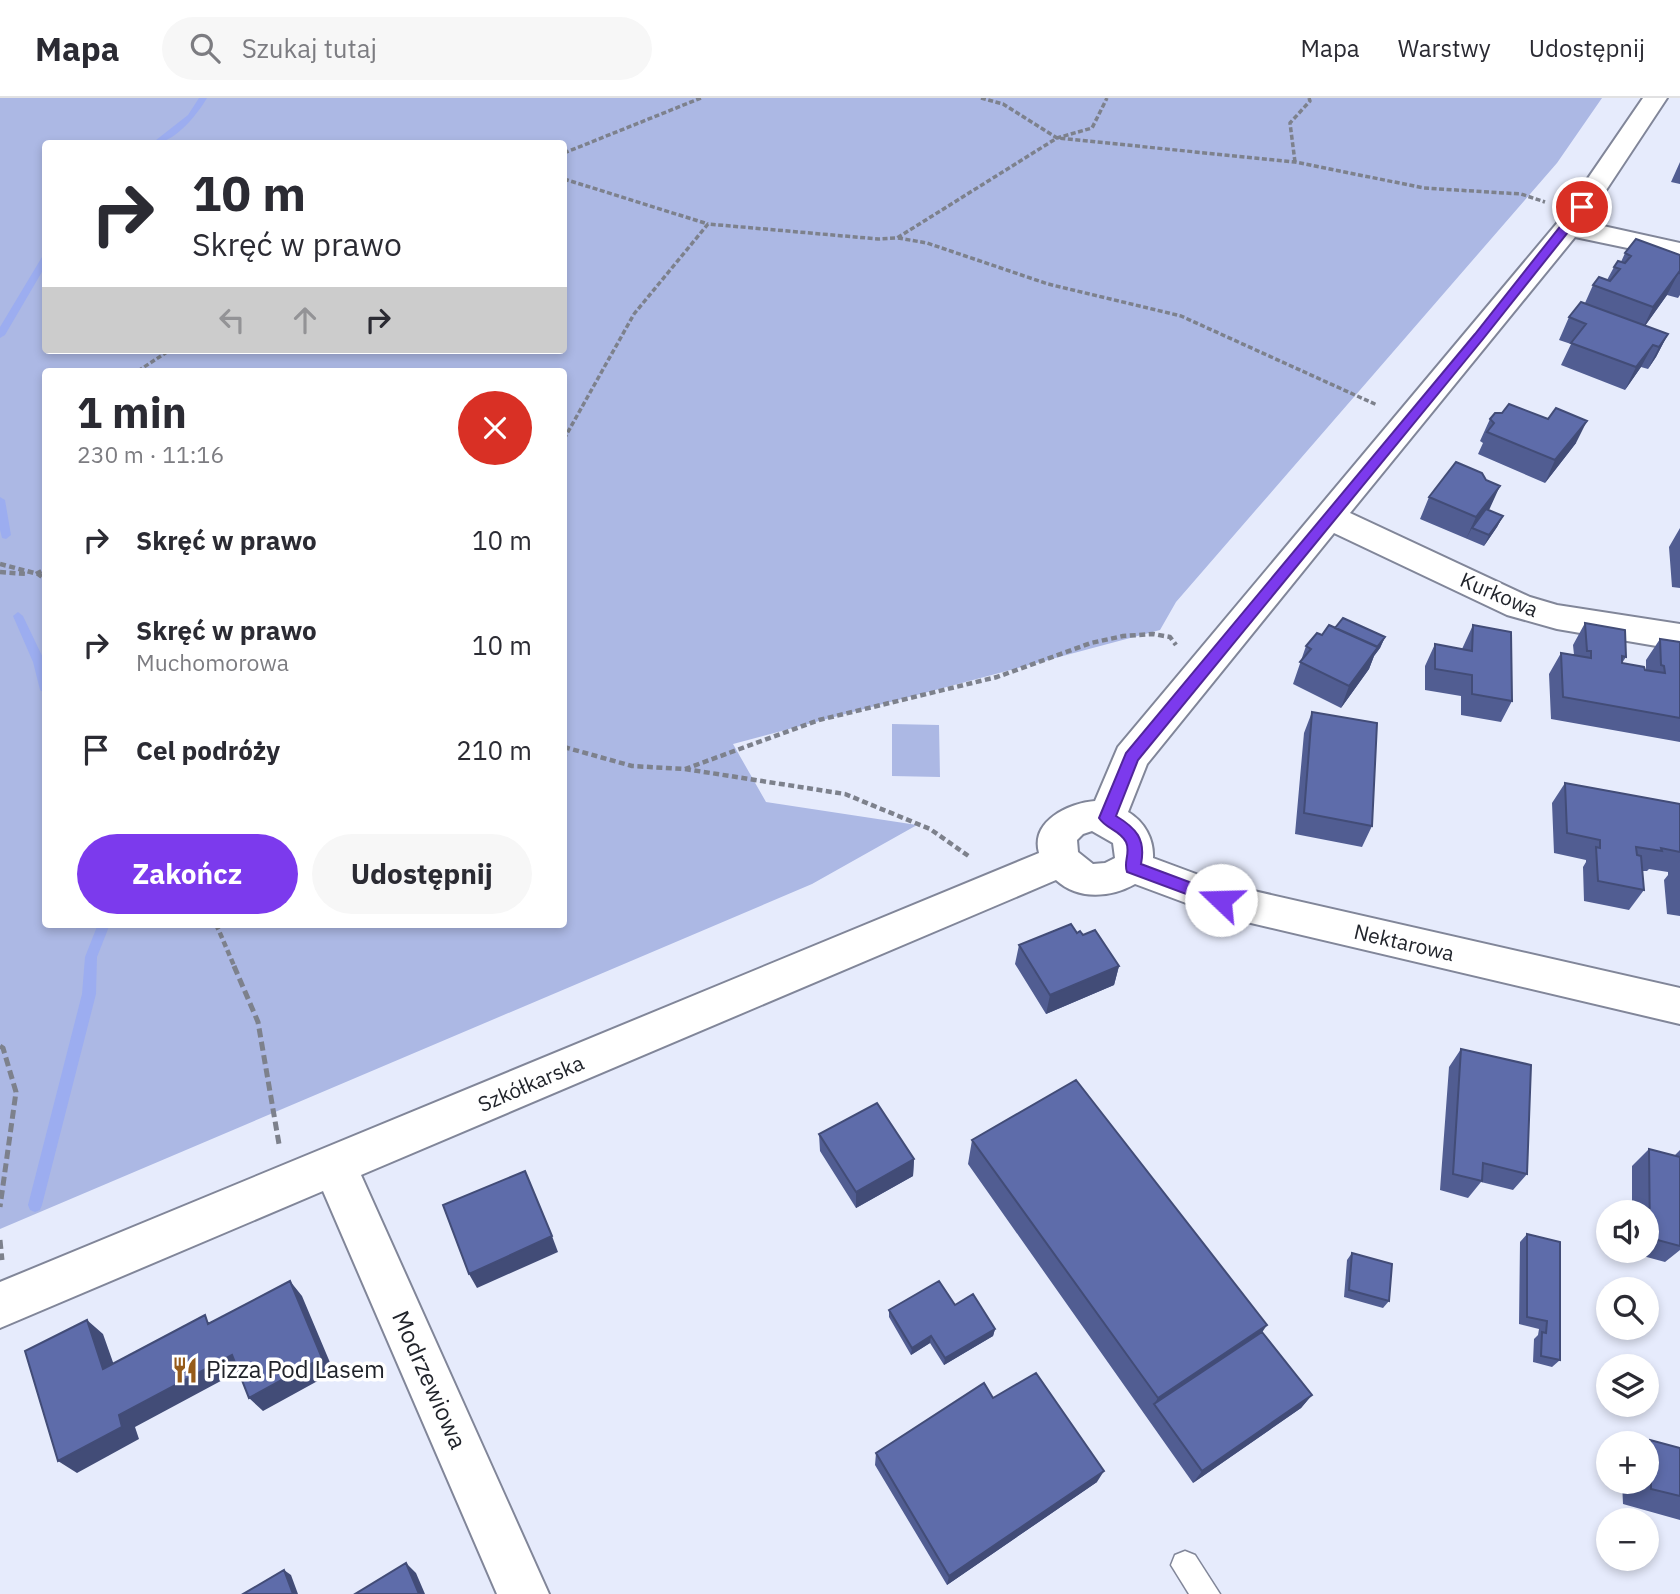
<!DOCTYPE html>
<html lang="pl">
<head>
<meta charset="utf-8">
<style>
	body { margin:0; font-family:"IBM Plex Sans",sans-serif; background:#f7f7f7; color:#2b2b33; height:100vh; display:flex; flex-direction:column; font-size:26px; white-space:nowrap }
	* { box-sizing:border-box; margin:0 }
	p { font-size:23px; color:#7c7c81 }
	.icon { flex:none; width:38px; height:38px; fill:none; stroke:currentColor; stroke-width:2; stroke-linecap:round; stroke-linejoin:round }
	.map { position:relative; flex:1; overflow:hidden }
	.side { position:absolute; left:42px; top:270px; width:525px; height:560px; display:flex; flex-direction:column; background:#fff; border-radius:7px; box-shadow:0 4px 10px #0003 }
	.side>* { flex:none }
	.guide { position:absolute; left:42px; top:42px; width:525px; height:214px; border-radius:7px; box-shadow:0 4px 10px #0003; background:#fff; color:#2b2b33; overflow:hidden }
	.buttons { position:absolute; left:1596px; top:1102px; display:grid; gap:14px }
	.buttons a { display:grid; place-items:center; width:63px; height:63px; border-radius:50%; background:#fff; box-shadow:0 4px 10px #0003; font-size:35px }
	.pin { position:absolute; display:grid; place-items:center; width:60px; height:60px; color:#fff; margin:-30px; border:4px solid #fff; border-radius:50%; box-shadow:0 2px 7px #0007 }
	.me { position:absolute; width:77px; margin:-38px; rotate:291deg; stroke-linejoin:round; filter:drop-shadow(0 0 5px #0008) }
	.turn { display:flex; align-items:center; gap:24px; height:147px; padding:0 35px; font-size:32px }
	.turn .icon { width:91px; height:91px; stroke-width:2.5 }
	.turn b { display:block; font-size:49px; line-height:60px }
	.lanes { display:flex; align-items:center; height:66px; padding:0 35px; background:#0003; justify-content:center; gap:35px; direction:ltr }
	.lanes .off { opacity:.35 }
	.round { display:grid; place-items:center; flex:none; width:74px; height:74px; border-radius:37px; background:#f7f7f7 }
	.summary { display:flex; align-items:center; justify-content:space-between; height:119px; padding:0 35px }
	h1 { font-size:42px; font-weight:700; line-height:52px }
	.button { display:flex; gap:14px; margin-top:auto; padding:14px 35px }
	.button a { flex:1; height:80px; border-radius:42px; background:#7c3aed; color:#fff; font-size:28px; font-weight:700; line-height:80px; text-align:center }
	.button a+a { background:#f7f7f7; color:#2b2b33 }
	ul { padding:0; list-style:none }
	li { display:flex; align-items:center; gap:21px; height:105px; padding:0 35px }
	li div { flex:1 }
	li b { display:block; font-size:26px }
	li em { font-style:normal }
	header { display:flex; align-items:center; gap:42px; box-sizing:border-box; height:98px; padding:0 35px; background:#fff; border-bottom:2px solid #e1e1e2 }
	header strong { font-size:33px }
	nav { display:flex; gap:38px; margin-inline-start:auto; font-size:24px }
	.search { width:490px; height:63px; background:#f7f7f7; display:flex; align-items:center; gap:18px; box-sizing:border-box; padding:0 24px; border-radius:38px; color:#7c7c81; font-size:26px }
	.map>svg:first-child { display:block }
	.green { fill:#acb8e4; fill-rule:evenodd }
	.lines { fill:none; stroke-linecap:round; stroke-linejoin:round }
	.stream { fill:#9cadf0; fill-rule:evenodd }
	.service-casing { stroke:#818699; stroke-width:3 }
	.minor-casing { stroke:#818699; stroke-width:4 }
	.path-far2 { stroke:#7d818c; stroke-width:3.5; stroke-dasharray:5 2.5; stroke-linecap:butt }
	.path-far1 { stroke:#7d818c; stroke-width:4.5; stroke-dasharray:6 3.5; stroke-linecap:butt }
	.path { stroke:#7d818c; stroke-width:5; stroke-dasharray:9 4.5; stroke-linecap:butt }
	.service { fill:#fff; fill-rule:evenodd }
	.minor { fill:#fff; fill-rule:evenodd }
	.wall { fill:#515d92 }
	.shaded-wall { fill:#424c77 }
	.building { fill:#5e6caa; stroke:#424c77; stroke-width:2 }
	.route { fill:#7c3aed; stroke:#51269a; stroke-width:2 }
	.labels { text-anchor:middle; stroke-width:7; stroke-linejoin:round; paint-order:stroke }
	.street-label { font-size:21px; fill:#21242b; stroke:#fff }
	.near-poi-label { font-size:24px; fill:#21242b; stroke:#fff; text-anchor:start }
	.near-street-label { font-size:24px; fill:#21242b; stroke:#fff }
</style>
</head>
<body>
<header>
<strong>Mapa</strong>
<div class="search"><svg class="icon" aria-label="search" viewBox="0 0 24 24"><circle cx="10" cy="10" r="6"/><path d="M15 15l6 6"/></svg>Szukaj tutaj</div>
<nav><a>Mapa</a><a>Warstwy</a><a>Udostępnij</a></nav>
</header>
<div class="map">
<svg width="1680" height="1496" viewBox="0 0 1680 1496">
	<rect width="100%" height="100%" fill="#e6ebfc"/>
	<path class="green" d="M0,0H1602L1557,65L1176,504L1160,532L733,646L766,704L917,727L812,786L0,1131ZM46,46H564V252H46ZM46,273H564V826H46Z
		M892,626L939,627L940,679L892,678Z"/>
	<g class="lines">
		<path class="stream" d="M199,0H207C196,18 174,46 151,46L188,17Z
			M46,156V167L5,237L0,240V229L42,159Z
			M0,399L5,402L11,437L6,441L2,440L0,432Z
			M18,514L23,518L45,564L46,596L40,592L33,564L13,518Z
			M98,826H110L97,859L96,896L42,1107L40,1112L35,1114L30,1112L28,1107L82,896L85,859Z"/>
		<g class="service-casing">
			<path id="service" d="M1185,1453L1195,1457L1220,1496H1189L1171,1467L1175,1457Z"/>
		</g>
		<g class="minor-casing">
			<path id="minor" d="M1643,0H1667L1585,124L1680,145V161L1575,139L1350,415L1530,499L1557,507L1680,526V552L1557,531L1507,517L1334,435L1147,666L1128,714C1145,724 1154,742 1153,760L1223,786L1680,890V926L1221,818L1135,786C1110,800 1078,802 1056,782L361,1077L549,1496H497L323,1093L0,1230V1184L1039,755C1030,723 1069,705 1095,703L1118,649L1558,124ZM1092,733L1113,745L1115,760L1105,765L1093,766L1078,754L1077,742L1083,736Z"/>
		</g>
		<path class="path-far2" d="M981,0L1003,6L1057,40L1295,64L1424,90L1521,96L1545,104
			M564,55L701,0
			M1295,64L1290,25L1310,3L1309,0
			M564,81L708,126
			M898,140L927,145L1048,186L1181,218L1377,307
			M138,273L170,252
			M564,341L634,216L708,126L878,141L897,140L1057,40L1092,30L1107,0"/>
		<path class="path-far1" d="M0,466L38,476L46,482
			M0,474L27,476
			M36,476L46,471
			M564,649L632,668L685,671L819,622L997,579L1091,545L1123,538L1153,536L1170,539L1176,547
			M685,671L845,696L930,731L970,759
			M216,826L235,870"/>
		<path class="path" d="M234,868L258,924L279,1046
			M0,948L3,950L16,994L0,1109
			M0,1142L2,1162"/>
		<use href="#service" class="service"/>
		<use href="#minor" class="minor"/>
	</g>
	<path class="wall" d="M1680,64V86L1671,84Z
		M1625,155L1680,157V197L1678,200L1667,197L1645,228L1668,236L1656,259L1648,271L1641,269L1625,292L1561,267L1571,246L1559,242L1569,219L1585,205L1593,187L1607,182L1614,169L1621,164Z
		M1490,321H1548L1576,345L1545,385L1478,356L1483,345L1480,343Z
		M1429,399L1490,410L1488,412L1503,418L1497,429L1484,448L1420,421Z
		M1680,430V490L1672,489L1669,449Z
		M1585,525L1626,559L1622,565L1645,572H1646V562L1660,541L1680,548V644L1551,621L1549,576L1561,555L1574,557L1573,547Z
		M1473,527L1512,603L1501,624L1461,617V598L1425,592V568L1435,546L1462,551Z
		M1335,530L1385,539L1380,550L1374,558L1369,571L1341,610L1293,586L1306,548L1322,537Z
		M1312,614L1372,728L1362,749L1295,736L1304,635Z
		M1565,685L1680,706V818L1667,816L1664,782L1668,777V774L1649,771L1647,773H1642L1644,792L1629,812L1584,803L1583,769L1586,764V762L1554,755L1552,705Z
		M1077,835L1083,837L1119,868L1114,887L1046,916L1015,866L1019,847Z
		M1461,951L1527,1076L1513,1092L1481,1084L1468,1100L1440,1092L1449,969Z
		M819,1036L914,1061L913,1078L856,1110L820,1053Z
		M972,1042L1262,1234L1312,1297L1301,1310L1193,1385L968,1066Z
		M1649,1051L1674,1058L1680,1052V1152L1665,1164L1632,1155V1153H1647V1115H1632V1068Z
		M1527,1136L1560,1262L1552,1269L1533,1264L1534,1241L1538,1237L1539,1231L1519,1226L1520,1144Z
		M1352,1155L1389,1203L1383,1210L1344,1199L1347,1162Z
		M955,1207L995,1231L993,1238L944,1267L930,1245L911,1257L889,1219V1212Z
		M993,1300L1097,1384L947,1487L875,1367L876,1355Z
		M1650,1342L1680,1350V1422L1623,1406L1622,1384H1647V1346H1643Z"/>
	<path class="shaded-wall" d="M1679,174L1667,197L1642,232L1653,209Z
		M1668,236L1656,259L1648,271L1659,249Z
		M1653,247L1641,269L1625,292L1636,269Z
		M1587,323L1576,345L1545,385L1555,362Z
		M1500,388L1490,410L1474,431L1472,430L1466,441L1476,419Z
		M1503,418L1497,429L1484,448L1489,437Z
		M1385,539L1380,550L1374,558L1369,571L1341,610L1349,588Z
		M1119,868L1114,887L1046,916L1050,897Z
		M914,1061L913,1078L856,1110V1094Z
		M552,1138L558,1154L477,1190L469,1176Z
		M290,1183L302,1198L334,1274L263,1313L249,1300Z
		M87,1222L103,1236L120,1284L103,1271Z
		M1267,1227L1253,1248L1154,1306L1158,1300Z
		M995,1231L993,1238L944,1267L945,1260Z
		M931,1238L930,1245L911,1257L912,1250Z
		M232,1257L245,1270L135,1329L139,1341L77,1375L58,1363L119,1317Z
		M1312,1297L1301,1310L1193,1385L1202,1373Z
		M1104,1373L1097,1384L947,1487L949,1478Z
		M406,1465L416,1475L425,1496H419Z
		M284,1472L291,1477L298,1496H293Z"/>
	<path class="building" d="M1636,141L1680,157V175L1679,174L1653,209L1593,187L1599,179L1610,183L1620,171L1614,169L1618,163L1625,165L1631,158L1625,155Z
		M1581,204L1668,236L1659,249L1653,247L1636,269L1571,245L1586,226L1569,219Z
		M1509,306L1548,321L1556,310L1587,323L1555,362L1487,334L1494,325L1490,321L1495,315H1502Z
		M1456,364L1482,375L1486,382L1500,388L1476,419L1429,399Z
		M1486,411L1503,418L1489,437L1472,430Z
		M1343,520L1385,539L1377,549L1335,530Z
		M1585,525L1625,532L1626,559L1622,558V565L1644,569L1645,572L1665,575L1664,568L1661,567L1660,541L1680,544V620L1563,599L1561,555L1591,560V553H1587Z
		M1329,527L1378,549L1349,588L1300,564L1311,551L1306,548L1317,535L1322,537Z
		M1473,527L1511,534L1512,603L1472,596V577L1435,571V546L1472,553Z
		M1312,614L1377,625L1372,728L1304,715Z
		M1565,685L1680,706V754L1661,750L1662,753L1636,749L1637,757L1641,758L1644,792L1598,783L1596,749L1600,750V742L1567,735Z
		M1071,826L1077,835L1080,833L1083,837L1095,832L1119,868L1050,897L1019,847Z
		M1461,951L1531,967L1527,1076L1483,1065L1482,1083L1453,1076Z
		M1076,982L1267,1227L1158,1300L972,1042Z
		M877,1005L914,1061L856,1094L819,1036Z
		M1649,1051L1680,1059V1148L1650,1140Z
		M525,1073L552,1138L469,1176L443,1107Z
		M1527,1136L1560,1144V1262L1541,1258L1542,1234L1546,1235L1547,1223L1527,1219Z
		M1352,1155L1392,1166L1389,1203L1349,1192Z
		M290,1183L322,1260L249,1300L232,1257L119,1317L122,1329L58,1363L25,1253L87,1222L103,1271L205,1217L208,1226Z
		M939,1183L955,1207L973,1196L995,1231L945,1260L931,1238L912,1250L889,1212Z
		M1262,1234L1312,1297L1202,1373L1154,1306Z
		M1036,1275L1104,1373L949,1478L876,1355L984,1285L993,1300Z
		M1650,1342L1680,1350V1398L1651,1391Z
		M406,1465L419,1496H355Z
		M284,1472L293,1496H243Z"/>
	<path class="route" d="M1578,106L1588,109L1483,241L1138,662L1116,718C1136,730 1146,741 1141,766L1227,798L1229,802L1227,807L1221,809L1127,774C1123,764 1131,754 1126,744C1120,732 1106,731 1099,720L1126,655L1475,236Z"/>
	<defs>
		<g id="restaurant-bare" transform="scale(2.1)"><path d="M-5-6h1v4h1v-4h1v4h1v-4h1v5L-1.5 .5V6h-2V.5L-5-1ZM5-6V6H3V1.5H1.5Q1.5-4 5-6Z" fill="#965b1a" stroke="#fff" stroke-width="2.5" paint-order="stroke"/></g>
	</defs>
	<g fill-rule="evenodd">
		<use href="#restaurant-bare" x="185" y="1272"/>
	</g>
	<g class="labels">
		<g class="street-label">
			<text transform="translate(1499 497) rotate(23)" y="7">Kurkowa</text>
			<text transform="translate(1404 845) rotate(13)" y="7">Nektarowa</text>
			<text transform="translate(531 986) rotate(-23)" y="7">Szkółkarska</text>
		</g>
		<g class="near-poi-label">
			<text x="206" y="1280">Pizza Pod Lasem</text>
		</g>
		<g class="near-street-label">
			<text transform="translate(429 1282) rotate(66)" y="8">Modrzewiowa</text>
		</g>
	</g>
</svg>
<div class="buttons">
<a><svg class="icon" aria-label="sound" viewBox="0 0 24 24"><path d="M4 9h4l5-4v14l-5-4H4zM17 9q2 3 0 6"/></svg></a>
<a><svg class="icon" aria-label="search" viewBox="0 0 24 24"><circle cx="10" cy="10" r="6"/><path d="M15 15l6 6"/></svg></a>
<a><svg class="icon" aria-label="layers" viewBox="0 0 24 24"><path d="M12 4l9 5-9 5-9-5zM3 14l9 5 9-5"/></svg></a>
<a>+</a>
<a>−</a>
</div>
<div class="pin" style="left:1582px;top:109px;background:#d93025"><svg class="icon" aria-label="arrive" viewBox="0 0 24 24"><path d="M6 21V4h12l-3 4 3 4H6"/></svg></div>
<svg class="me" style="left:1221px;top:802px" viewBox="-20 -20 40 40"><circle r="19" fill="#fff"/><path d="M0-13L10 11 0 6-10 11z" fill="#7c3aed"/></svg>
<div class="guide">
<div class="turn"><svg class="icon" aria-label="right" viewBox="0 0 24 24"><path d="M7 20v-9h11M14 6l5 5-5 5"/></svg><div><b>10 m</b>Skręć w prawo</div></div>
<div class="lanes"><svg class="icon off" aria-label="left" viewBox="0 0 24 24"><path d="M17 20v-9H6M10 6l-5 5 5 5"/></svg><svg class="icon off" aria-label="ahead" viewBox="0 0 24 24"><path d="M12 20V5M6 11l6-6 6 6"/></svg><svg class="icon" aria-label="right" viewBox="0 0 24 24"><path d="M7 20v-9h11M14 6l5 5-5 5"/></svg></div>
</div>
<section class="side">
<div class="summary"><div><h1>1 min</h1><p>230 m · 11:16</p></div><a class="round" style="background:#d93025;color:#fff"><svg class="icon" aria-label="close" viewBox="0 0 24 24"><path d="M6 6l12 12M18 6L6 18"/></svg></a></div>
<ul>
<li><svg class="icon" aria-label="right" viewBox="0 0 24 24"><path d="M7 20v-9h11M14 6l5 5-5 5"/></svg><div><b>Skręć w prawo</b></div><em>10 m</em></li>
<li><svg class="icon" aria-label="right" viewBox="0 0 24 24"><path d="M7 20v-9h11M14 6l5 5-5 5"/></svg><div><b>Skręć w prawo</b><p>Muchomorowa</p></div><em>10 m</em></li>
<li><svg class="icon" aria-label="arrive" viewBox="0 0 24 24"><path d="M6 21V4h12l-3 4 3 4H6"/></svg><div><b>Cel podróży</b></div><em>210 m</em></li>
</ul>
<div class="button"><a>Zakończ</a><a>Udostępnij</a></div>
</section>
</div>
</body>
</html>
